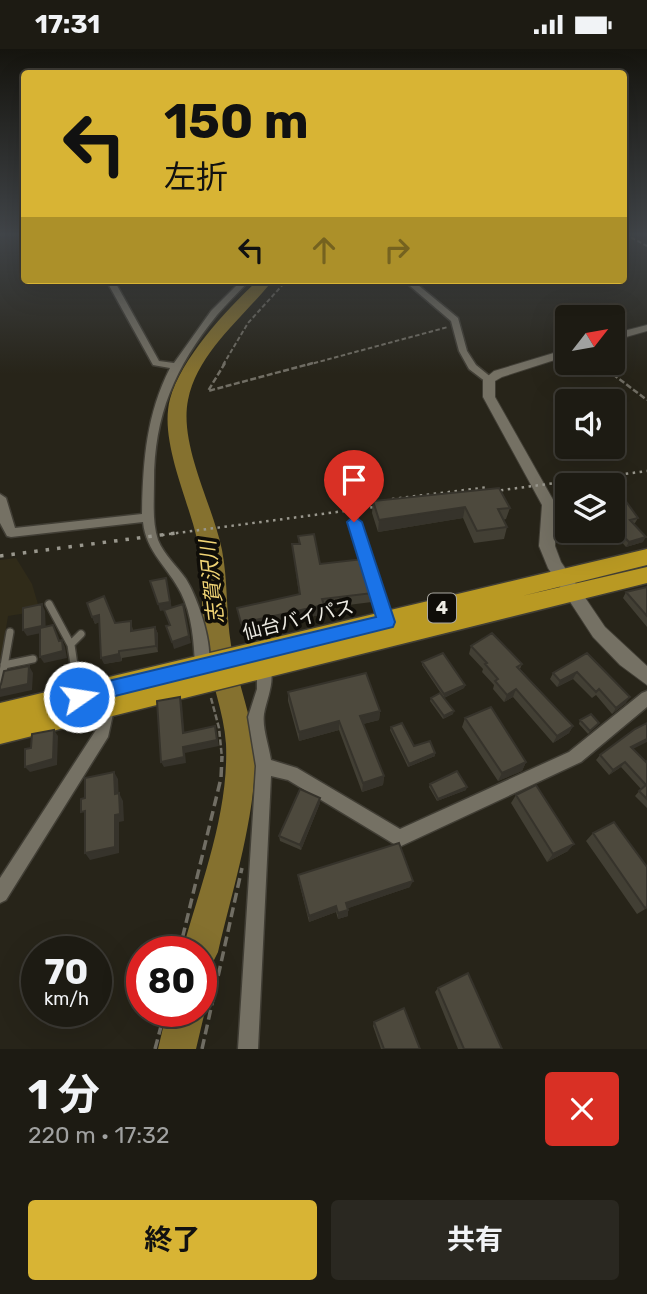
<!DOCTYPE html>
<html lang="ja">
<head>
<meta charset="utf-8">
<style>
	body { margin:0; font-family:Rubik,"Noto Sans JP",sans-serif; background:#2a2821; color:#f1f3f6; height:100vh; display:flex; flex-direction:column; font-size:26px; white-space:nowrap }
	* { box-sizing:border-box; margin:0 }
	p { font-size:23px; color:#a0a1a0 }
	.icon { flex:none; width:38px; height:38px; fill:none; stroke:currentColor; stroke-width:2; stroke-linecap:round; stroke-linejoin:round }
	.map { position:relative; height:1000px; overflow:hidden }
	.side { display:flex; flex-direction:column; background:#1d1b13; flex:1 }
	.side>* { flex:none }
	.top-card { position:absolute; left:21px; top:21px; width:606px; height:214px; border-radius:7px; box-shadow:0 7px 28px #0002,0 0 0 2px #3b3933; background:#d8b434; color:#111; overflow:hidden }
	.needle { width:46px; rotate:59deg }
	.tools { position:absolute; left:555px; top:256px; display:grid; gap:14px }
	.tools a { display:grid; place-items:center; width:70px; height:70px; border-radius:7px; background:#1d1b13; box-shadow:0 7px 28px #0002,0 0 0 2px #3b3933; font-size:35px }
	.speed { position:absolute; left:21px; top:887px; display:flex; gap:14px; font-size:35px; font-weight:700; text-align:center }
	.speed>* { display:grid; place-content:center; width:91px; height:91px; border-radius:50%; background:#1d1b13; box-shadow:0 7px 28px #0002,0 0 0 2px #3b3933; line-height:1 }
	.speed small { font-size:18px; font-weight:400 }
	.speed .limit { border:10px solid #d22; background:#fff; color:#111 }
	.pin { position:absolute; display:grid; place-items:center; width:60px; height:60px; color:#fff; margin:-72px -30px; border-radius:50% 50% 50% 0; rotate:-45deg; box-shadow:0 0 7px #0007 }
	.pin .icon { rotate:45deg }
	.me { position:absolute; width:77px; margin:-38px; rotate:77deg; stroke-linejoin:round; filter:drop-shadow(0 0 5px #0008) }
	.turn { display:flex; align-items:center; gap:24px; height:147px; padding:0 28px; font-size:32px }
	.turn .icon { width:91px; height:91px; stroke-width:2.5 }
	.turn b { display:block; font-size:49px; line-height:60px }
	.lanes { display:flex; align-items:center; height:66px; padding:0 28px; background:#0003; justify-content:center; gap:35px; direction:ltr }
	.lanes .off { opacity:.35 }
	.round { display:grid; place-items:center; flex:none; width:74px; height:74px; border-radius:7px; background:#2a2821 }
	.headline { display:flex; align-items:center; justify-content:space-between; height:119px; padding:0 28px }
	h1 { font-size:42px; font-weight:700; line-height:52px }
	.primary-button { display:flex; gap:14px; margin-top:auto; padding:14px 28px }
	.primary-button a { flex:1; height:80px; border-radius:7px; background:#d8b434; color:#111; font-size:28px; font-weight:700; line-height:80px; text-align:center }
	.primary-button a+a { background:#2a2821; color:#f1f3f6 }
	.status { display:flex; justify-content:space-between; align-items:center; height:49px; padding:0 35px; background:#1d1b13; direction:ltr }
	.status svg { height:19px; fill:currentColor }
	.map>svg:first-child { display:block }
	.built { fill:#302b19 }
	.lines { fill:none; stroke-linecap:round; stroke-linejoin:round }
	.river { fill:#85712f; fill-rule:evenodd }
	.lane-far1-casing { stroke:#413e35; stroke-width:8 }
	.lane-casing { stroke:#413e35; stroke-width:10 }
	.street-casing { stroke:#413e35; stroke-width:3 }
	.secondary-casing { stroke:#413e35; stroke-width:2 }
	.highway-casing { stroke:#413e35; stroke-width:3 }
	.path-far2 { stroke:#716e64; stroke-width:2; stroke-dasharray:4.5 2.5; stroke-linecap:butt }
	.path-far1 { stroke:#716e64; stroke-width:2.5; stroke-dasharray:6 2.5; stroke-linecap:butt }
	.path { stroke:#716e64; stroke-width:3.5; stroke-dasharray:10 5; stroke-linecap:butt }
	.lane-far1 { stroke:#757164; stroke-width:5 }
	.lane { stroke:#757164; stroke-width:7 }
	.street { fill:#757164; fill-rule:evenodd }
	.secondary { fill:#757164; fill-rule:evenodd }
	.highway { fill:#b99923; fill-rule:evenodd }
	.rail-far1 { stroke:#99978d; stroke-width:2.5; stroke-dasharray:2.5 4.5; stroke-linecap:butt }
	.rail { stroke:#99978d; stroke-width:3.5; stroke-dasharray:3.5 8; stroke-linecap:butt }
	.wall { fill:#423f34 }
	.shaded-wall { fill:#36332b }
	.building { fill:#4d493d; stroke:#36332b; stroke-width:2 }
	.route { fill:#1a73e8; stroke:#114b97; stroke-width:2 }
	.labels { text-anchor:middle; stroke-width:7; stroke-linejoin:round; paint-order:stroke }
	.shield { fill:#0f0d08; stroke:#aba9a2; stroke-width:2 }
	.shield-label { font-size:18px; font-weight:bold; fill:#eeece4 }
	.street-label { font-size:19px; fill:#eeece4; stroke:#0f0d08 }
	.water-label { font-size:21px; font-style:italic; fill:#f0d374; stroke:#0f0d08 }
</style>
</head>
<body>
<div class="status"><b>17:31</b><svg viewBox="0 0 49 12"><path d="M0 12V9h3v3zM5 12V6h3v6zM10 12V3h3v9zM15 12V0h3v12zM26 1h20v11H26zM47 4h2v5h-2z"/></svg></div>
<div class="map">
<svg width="647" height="1000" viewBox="0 0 647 1000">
	<rect width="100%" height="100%" fill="#272419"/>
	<path class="built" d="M16,509L32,535L40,562L8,567L0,615V511Z"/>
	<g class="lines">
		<path class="river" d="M258,231H273C244,268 198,302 188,351C179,397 213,456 222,501C228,532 226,565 231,596C238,638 257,677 255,721C251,783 232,843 218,903L212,915L201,920V903H182C200,837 229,765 226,695C224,662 210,630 205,596C200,561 204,525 197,490C188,450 159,391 170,350C181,309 227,260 258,231Z
			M201,954L205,962L196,1000H158L167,962H201Z"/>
		<g class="lane-far1-casing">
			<path id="lane-far1" d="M354,473L358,486"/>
		</g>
		<g class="lane-casing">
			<path id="lane" d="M358,484L385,568
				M49,555L71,596L78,642
				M72,594L81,585
				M4,616L33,610
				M0,640L10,583"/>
		</g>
		<g class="street-casing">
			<path id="street" d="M106,231H114L159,312L174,314L211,262L242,231H250C239,243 227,254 217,266C175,318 154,366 154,433C154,452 152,473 158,491C164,506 177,517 186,530C198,549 216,602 207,622L202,624L197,622L195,618C194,593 192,566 181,544C168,518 146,503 143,473L11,488L7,487L0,474V445L6,449L15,479L142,465C143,413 146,366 170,319L153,316Z
				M403,231H412L458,269L467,302L476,316L492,329V333H486L469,320L459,302L451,272Z
				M264,613L269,615C276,632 267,648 264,665C262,679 269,697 271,711L297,719L400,780L569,703L642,644L647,642V658L581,713L399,798L288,731L271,727L258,1000H238L256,717L248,668L257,640V619L259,615Z
				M108,649L113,651L115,656L108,688L6,851L0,854V829L96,681L103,651Z"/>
		</g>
		<g class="secondary-casing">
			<path id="secondary" d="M647,276V282L612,292V285Z
				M567,300V307L502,328L495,332V348L556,456L555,497L561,513L605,578L647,617V636L620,616L593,588L548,519L539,497L542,456L483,348V331L494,322Z"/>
		</g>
		<g class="highway-casing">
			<path id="highway" d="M647,500V516L522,547L647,518V534L0,695V654Z"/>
		</g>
		<path class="path-far2" d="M625,185L647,197
			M612,304L619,296
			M223,316L248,274L287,231
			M307,316L448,278
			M603,316L605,313"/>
		<path class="path-far1" d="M225,314L208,342L313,314
			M604,314L602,317L647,351
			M211,649L219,679L222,709"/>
		<path class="path" d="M179,903L221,729L222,707
			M155,1000L165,962
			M202,1000L242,819"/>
		<use href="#lane-far1" class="lane-far1"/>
		<use href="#lane" class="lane"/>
		<use href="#street" class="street"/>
		<use href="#secondary" class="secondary"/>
		<use href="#highway" class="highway"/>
		<path class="rail-far1" d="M480,444L647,422
			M392,450L489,438
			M162,486L390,456"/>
		<path class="rail" d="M0,507L176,484"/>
	</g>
	<path class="wall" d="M612,436L638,469L635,474H634L643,493L626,498L611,481H612Z
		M373,452L510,459L506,470L503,471L507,478L504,490L474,494L463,469L378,483L372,464Z
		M298,487L320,515L373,544L372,553L324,559V565L243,582L237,559L299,545L292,495H299Z
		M647,538V578L623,549L626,543Z
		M87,554L115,574L131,572L133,582L155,578L158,585V603L122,609V612L104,615L99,573L95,575Z
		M471,597L522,615L520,620L573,677L569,684L553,694L513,648L504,653L493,640L494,636L482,623L483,620L469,605Z
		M587,604L626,654L612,665L596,646L592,649L573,630L557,638L550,630L553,624Z
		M422,613L465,636L464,639L444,649L422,616Z
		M288,643L380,662L379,671L363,675L384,727L383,736L362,743L339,681L299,692L288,652Z
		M431,649L453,665L443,670L430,652Z
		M465,669L526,713L522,722L498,732L462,678Z
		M580,671L599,674L588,685L579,675Z
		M391,678L414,697L435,707L408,718L390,681Z
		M633,700L646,713L647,712V759L635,747L641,740L621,718L609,726L596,711L600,706Z
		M430,735L466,741L437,752L429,738Z
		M516,746L568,802L547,813L511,754Z
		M320,749V754L301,801L280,792L279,787Z
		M593,784L647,818V859L637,865L586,792Z
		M298,826L410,838L348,859V867L338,870L336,863L309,873L299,833Z
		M438,939L502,1000H458L435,943Z
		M374,973L420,1000H381L373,977Z"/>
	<path class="shaded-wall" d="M465,458L463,469L378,483L379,471Z
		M646,488L643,493L626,498L629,493Z
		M166,529L172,560L160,562L158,555Z
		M42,555L45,562L46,583L27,587L23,581Z
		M183,555L191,594L174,600L172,593Z
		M324,556V565L243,582L241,574Z
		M99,566L102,572L95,575L92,568Z
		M155,578L158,585V603L156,597Z
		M62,591L65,598L67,609L44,614L40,608Z
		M119,602L122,612L104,615L101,609Z
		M29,617L33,624L32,641L0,648V641Z
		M577,623L573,630L557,638L560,632Z
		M465,636L464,639L444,649V645Z
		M516,640L513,648L504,653L507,646Z
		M180,648L182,654L185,690L183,684Z
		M630,648L626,654L612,665L616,659Z
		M380,662L379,671L359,676L360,667Z
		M454,662L453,665L443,670L444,667Z
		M339,672V681L299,692V683Z
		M215,677L219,697L185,704L186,714L164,718L161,713Z
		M573,677L569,684L553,694L557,687Z
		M54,681L58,687L57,716L30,723L25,718Z
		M647,690V693L627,703L631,698Z
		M435,704V707L408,718L409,715Z
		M526,713L522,722L498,732L502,724Z
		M625,713L621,718L609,726L613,721Z
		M114,723L118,730L119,752L115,745Z
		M384,727L383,736L362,743L363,734Z
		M467,738L466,741L437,752L438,750Z
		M119,744L123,752L124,772L119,773V804L90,811L85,804Z
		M320,749V754L301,801L300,796Z
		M574,795L568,802L547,813L553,805Z
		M413,832L410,838L346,860V854Z
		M336,857V863L309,873V867Z
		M348,861V867L338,870V864Z"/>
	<path class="building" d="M612,433L638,469L630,471L646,488L629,493L612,475V436H586Z
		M499,439L510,459L498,460L507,478L477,482L465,458L379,471L373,452Z
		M314,485L320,515L363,510L373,544L322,550L324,556L241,574L237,559L300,545L292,495H300L298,487Z
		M166,529L170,553L158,555L150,532Z
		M647,538V567L626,543Z
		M104,547L115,574L131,572V582L155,578L156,597L119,602V605L101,609L99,566L92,568L87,554Z
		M42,555V577L23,581V559Z
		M183,555L189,587L172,593L166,577L170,576L164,561Z
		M53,576L59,592L62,591L63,602L40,608V579Z
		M492,584L522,615L517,618L573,677L557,687L516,640L507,646L495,632L498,630L485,615L487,614L471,597Z
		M443,604L465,636L444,645L422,613Z
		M587,604L630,648L616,659L599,640L596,643L577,623L560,632L553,624Z
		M29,617L28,635L0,641V637L1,635L4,622Z
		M366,624L380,662L360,667L384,727L363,734L339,672L299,683L288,643Z
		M440,644L454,662L444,667L431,649Z
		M180,648L183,684L215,677L217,691L183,698L184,708L161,713L157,652Z
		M491,658L526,713L502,724L465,669Z
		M591,665L599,674L590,682L580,671Z
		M402,674L414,697L430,692L435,704L409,715L391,678Z
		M647,674V690L631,698L646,713L647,712V750L639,742L646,736L625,713L613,721L600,706L635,680Z
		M54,681L53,710L25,718V700L31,699L32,685Z
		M457,722L467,738L438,750L430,735Z
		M114,723L115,745L119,744L120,765L115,766V798L85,804V762L81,763V750L85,749V729Z
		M536,736L574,795L553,805L516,746Z
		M300,740L320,749L300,796L279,787Z
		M614,773L647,818V858L645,859L593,784Z
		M399,794L413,832L346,854L348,861L338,864L336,857L309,867L298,826Z
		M468,924L502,1000H464L438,939Z
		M404,959L420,1000H384L374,973Z"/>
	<linearGradient id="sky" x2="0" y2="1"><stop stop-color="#15140e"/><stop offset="0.57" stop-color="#414549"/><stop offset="1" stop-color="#414549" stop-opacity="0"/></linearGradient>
	<rect width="647" height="325" fill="url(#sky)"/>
	<path class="route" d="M354,467L362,473L395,573L393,578L79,656L72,654L69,648L72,641L79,639L376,568L347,473Z"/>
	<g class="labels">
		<rect class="shield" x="428" y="544.5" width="28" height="29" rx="5"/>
		<g class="shield-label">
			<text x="442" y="565">4</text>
		</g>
		<g class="street-label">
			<text transform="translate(298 570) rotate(-14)" y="7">仙台バイパス</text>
		</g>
		<g class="water-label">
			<text transform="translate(212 533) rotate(-96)" y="7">志賀沢川</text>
		</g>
	</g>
</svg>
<div class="tools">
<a><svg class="needle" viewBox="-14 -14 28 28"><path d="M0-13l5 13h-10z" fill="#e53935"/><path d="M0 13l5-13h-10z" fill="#a0a1a0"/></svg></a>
<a><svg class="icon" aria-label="sound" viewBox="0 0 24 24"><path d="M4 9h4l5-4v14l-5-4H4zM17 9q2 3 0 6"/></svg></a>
<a><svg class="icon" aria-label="layers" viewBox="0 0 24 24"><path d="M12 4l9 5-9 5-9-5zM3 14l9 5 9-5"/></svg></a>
</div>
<div class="speed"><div>70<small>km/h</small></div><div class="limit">80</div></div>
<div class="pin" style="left:354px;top:473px;background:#d93025"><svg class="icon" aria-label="arrive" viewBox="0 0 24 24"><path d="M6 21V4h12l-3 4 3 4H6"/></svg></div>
<svg class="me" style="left:79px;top:648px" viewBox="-20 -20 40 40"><circle r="17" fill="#1a73e8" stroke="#fff" stroke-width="3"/><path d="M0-11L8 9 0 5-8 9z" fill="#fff"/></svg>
<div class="top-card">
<div class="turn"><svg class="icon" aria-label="left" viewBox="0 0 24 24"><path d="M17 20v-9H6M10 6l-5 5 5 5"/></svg><div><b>150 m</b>左折</div></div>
<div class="lanes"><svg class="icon" aria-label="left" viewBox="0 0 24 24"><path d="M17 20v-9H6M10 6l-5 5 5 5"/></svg><svg class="icon off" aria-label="ahead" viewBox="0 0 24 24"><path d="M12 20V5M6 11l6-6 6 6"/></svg><svg class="icon off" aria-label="right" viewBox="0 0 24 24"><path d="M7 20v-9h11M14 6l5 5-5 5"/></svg></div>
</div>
</div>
<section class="side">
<div class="headline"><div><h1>1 分</h1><p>220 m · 17:32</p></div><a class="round" style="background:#d93025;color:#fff"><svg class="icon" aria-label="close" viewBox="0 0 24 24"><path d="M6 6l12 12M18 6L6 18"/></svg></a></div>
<div class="primary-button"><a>終了</a><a>共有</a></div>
</section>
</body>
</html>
